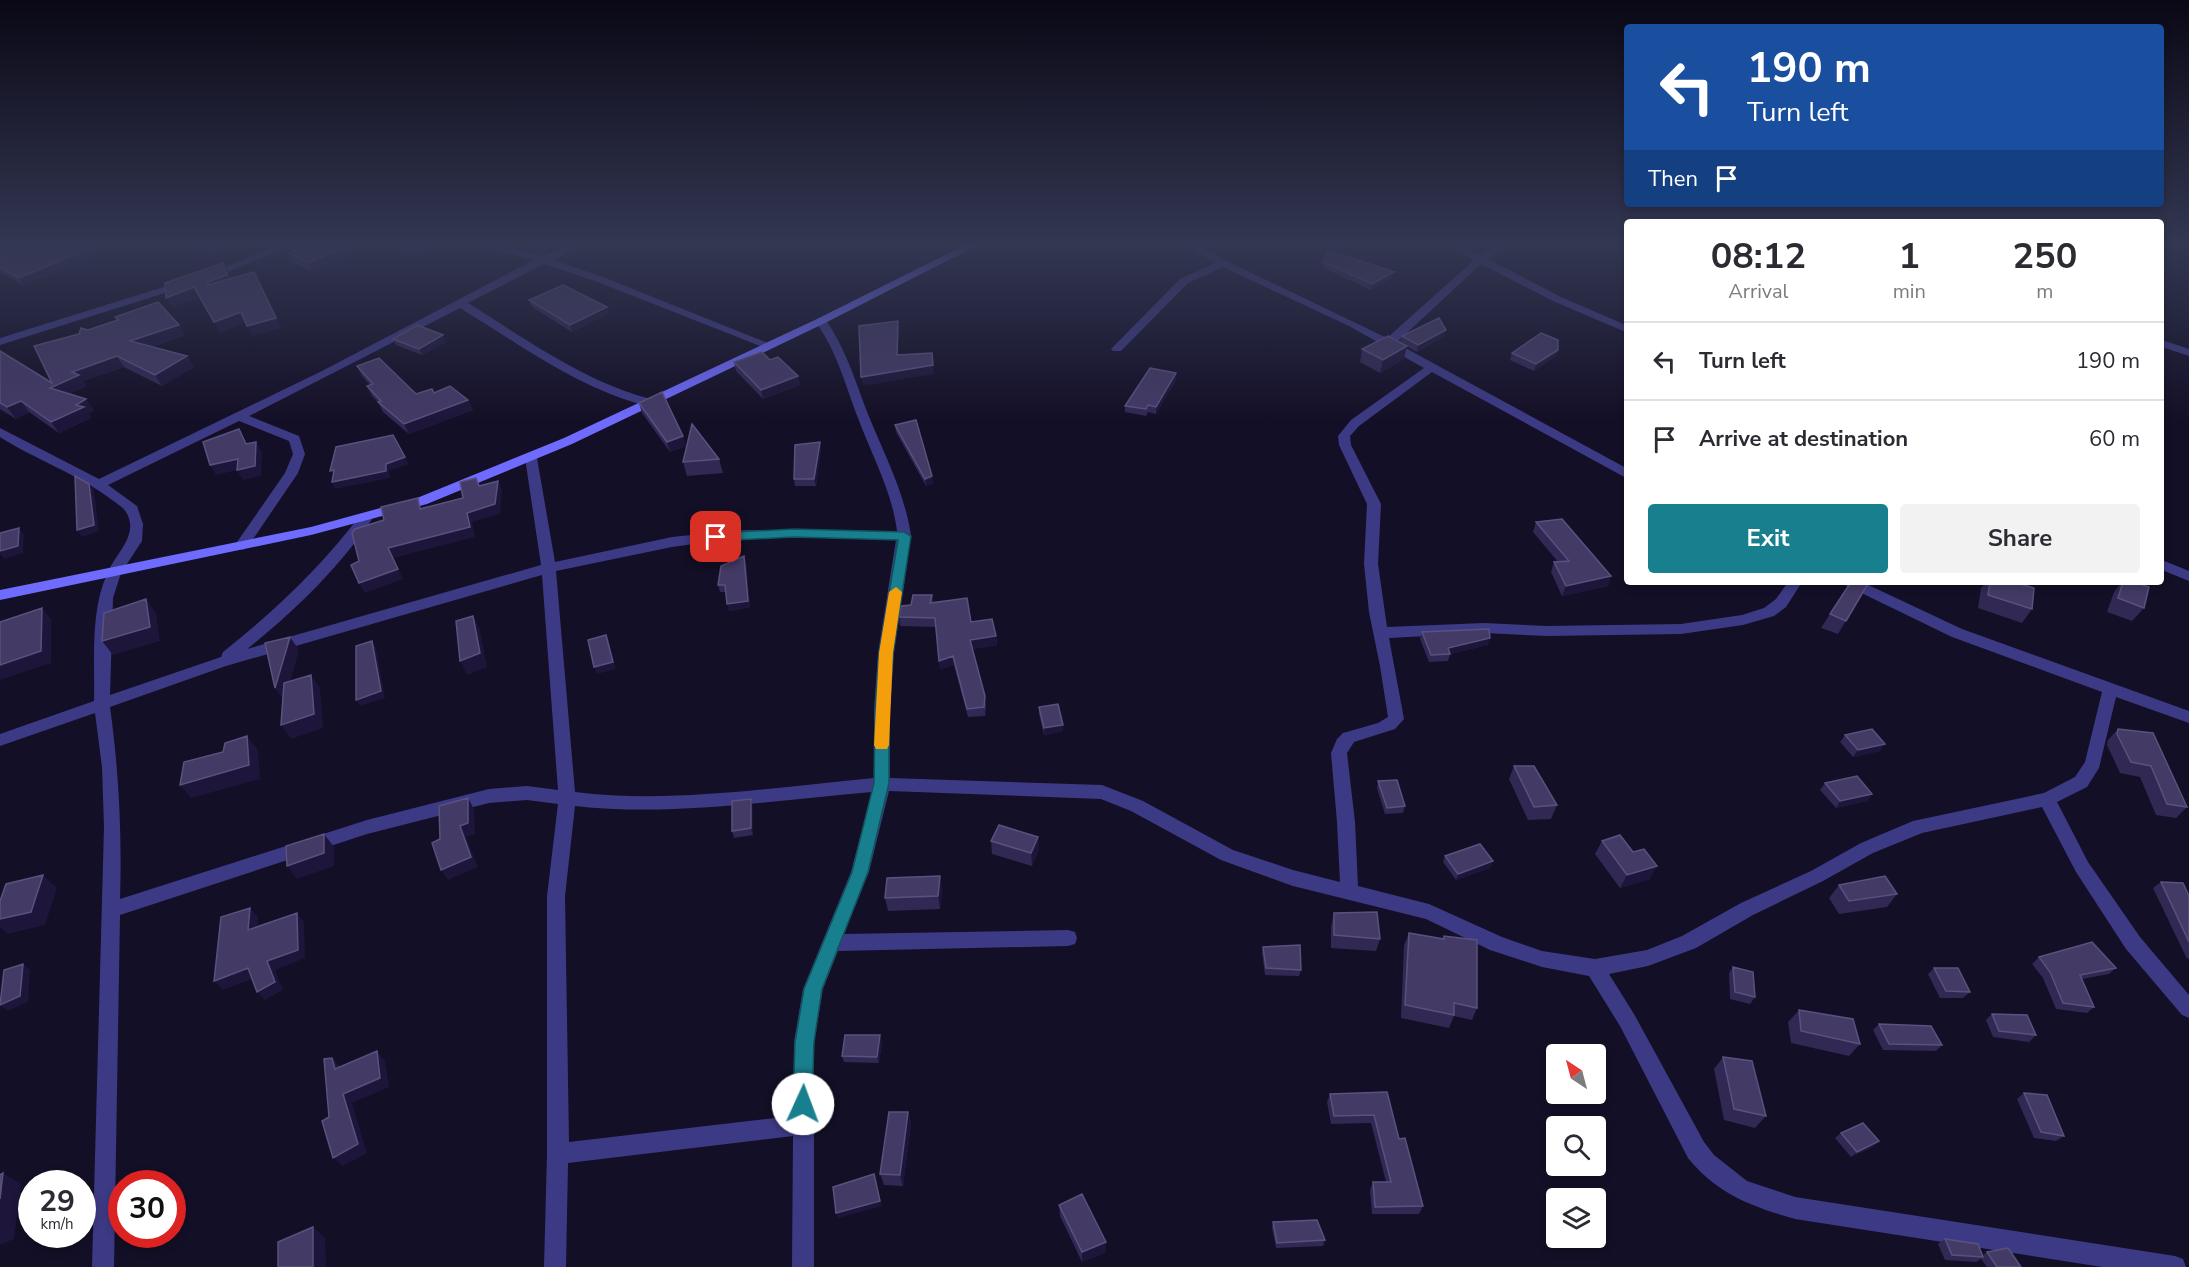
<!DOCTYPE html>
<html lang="en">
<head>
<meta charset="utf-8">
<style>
	body { margin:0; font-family:"Nunito Sans",sans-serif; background:#f2f2f3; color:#2b2b33; height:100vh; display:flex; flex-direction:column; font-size:22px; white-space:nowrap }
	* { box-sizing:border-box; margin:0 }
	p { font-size:20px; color:#7c7c81 }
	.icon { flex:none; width:33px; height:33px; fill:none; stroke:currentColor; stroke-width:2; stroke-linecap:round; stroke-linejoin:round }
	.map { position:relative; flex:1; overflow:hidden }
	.details { position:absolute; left:1624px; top:219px; width:540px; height:366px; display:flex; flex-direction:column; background:#fff; border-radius:6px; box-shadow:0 3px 9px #0003 }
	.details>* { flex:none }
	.hud { position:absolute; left:1624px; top:24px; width:540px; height:183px; border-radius:6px; box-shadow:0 3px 9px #0003; background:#1a4fa0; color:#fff; overflow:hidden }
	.needle { width:39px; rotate:324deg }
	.buttons { position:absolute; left:1546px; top:1044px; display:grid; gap:12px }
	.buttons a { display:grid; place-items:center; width:60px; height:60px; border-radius:6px; background:#fff; box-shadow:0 3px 9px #0003; font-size:30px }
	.speed { position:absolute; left:18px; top:1170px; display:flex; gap:12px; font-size:30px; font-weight:700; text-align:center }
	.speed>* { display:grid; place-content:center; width:78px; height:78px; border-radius:50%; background:#fff; box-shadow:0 3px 9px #0003; line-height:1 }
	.speed small { font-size:15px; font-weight:400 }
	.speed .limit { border:9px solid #d22; background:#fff; color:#111 }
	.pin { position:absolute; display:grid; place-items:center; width:51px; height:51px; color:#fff; margin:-26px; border-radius:12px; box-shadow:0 3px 9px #0006 }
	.me { position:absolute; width:66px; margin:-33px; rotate:2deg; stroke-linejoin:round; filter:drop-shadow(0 0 4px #0008) }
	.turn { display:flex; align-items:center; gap:21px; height:126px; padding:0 24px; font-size:27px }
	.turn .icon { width:78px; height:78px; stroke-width:2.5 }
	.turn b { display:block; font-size:42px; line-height:51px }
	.then { display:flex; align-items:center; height:57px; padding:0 24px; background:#0003; gap:12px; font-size:22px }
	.eta { display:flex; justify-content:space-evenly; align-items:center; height:102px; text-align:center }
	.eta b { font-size:36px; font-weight:700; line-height:42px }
	.action { display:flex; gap:12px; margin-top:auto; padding:12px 24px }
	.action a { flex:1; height:69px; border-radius:6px; background:#187f8f; color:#fff; font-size:24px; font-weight:700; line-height:69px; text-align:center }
	.action a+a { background:#f2f2f3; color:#2b2b33 }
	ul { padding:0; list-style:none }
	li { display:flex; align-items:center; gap:18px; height:78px; padding:0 24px; border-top:2px solid #e1e1e2 }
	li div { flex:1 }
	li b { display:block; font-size:22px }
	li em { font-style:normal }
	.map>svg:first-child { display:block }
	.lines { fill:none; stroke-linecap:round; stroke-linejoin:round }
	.street { fill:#3d3a85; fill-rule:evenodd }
	.secondary { fill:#6f6bff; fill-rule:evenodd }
	.wall { fill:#312854 }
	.shaded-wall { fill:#1d163a }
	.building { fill:#433a66; stroke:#5a527e; stroke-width:1.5 }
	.route { fill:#187f8f; stroke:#10535d; stroke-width:1.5 }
	.slow { fill:#f59e0b }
</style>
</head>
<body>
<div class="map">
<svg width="2189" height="1267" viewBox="0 0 2189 1267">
	<rect width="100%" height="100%" fill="#130f26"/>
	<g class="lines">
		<path class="street" d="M283,243H298L213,278L209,279L204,276Z
			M466,243H486L543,256L573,243H588L553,260L603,277L775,346L769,349L765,348L595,281L544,264L468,303C526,339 585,382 651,399V405L647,406C579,389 519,344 460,308L249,416L299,436L305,454L298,473L247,548L242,550L235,545L285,473L293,454L289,441L239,421L108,485L137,506L143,524L142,541L121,573L113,598L110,695L221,657L223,652C275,611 322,566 362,513H372L374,516C340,567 295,611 247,649L541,565L525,458L531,454L537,458L555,562L672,537L738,530L897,531C892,491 872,456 858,418C845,384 837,351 815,321L821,318L825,319C847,350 856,384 870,419C886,458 905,494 911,536L894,653L890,710V778L1102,785L1143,801L1233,850L1293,870L1340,882L1337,822L1331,753L1337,739L1343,733L1378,723L1388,717L1380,666L1369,612L1364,564L1367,504L1339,445L1338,436L1351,420L1424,368L1349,326L1223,267L1188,283L1121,351H1113L1111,349L1180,279L1215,263L1183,243H1196L1227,261L1387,338L1474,260L1445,243H1458L1480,255L1502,243H1517L1488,259L1561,297L1628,326V333L1553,301L1481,264L1396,343L1628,469V479L1432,372L1359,426L1350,436L1351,445L1381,504L1378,564L1387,627L1484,623L1547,626L1681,624L1742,615L1764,608L1776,599L1788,582H1802L1786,607L1774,616L1743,625L1681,634L1547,636L1484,633L1389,638L1404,719L1395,729L1354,742L1347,753L1355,822L1358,886L1429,904L1502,937L1542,951L1595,959L1647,950L1682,936L1741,903L1811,871L1861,843L1913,821L2044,793L2075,777L2085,762L2102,692L1952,637L1845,585L1843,582H1862L1962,629L2189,711V723L2116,697L2099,768L2087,787L2057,802L2088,862L2140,937L2189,995V1018L2182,1015L2126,949L2076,872L2042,807L1922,833L1873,853L1823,881L1753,915L1696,948L1648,966L1609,974L1634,1014L1704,1142L1714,1155L1747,1181L1795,1197L2175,1256L2183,1259L2186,1267H2102L1795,1219C1752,1207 1716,1193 1688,1158L1620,1026L1589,976L1542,967L1490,950L1426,919L1293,886L1221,860L1131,811L1101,799L889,791L869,872L844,934L1068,930L1075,932L1077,938L1075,944L1068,946L838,951L823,989L814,1042V1267H792L793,1136L568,1163L566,1267H544L547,1154V896L558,804L527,800L489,803L367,834L120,915L114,1267H92L104,827L102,767L95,713L0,746V734L94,701C95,660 90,612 107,574C115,554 140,535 126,512C123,507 116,503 112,500C78,474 36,460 0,437V428L99,479L322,371L534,260ZM794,537L896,540L878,653L874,710V778C775,787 673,804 575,792L556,571L672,547L738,538ZM542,575L558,790L527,786L489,789L367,820L120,899C122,834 119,772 110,707L226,666ZM872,792L851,872L803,989L794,1042L793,1116L569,1142L565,896L575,806C673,817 774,800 872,792Z
			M183,281L187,282V286L0,345V338Z
			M2162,340L2189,349V356L2162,347Z
			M2162,560L2189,571V581L2162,570Z"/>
		<path class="secondary" d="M969,243H982L825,323L572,444L427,504L311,535L0,600V590L311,527L417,498L564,438L817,319Z"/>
	</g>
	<path class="wall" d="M0,243H116L118,246L24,286L0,272Z
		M192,243H230L232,248L212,256Z
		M310,243H441L419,256L376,245L313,272L293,262L289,253Z
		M716,243H748L729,250Z
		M1323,262L1392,278L1371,290L1323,268Z
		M529,300L609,314L572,332L532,307Z
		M115,317L185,335L152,347L187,356L194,367L162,386L124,367L83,381L86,386L69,394L94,410L88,413L91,418L59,433L29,412L16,419L0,409V351L52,383L79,334L117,320Z
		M1402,336H1444L1417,352L1400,342Z
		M393,339L446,342L422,355L396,345Z
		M1362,349L1404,359L1380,373L1360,362Z
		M1558,350L1556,356L1534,371L1510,360L1512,353Z
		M770,360L800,385L763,399L736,371L734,362Z
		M357,366L416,394L434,393L468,400L473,410L409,434L383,412L378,402L372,396L367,386L370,385L362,376Z
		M1176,373V380L1156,414L1148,412L1146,416L1125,412V406Z
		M639,403L686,446L670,452L642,413Z
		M895,425L933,483L926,486L896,432Z
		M820,442L821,448L816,486H795L794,479Z
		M719,459L723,473L687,476L683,462Z
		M1536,522L1611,576L1608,586L1562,596L1551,572L1554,562H1558L1533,532Z
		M746,563L750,607L729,611L726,592H720L718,585Z
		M1869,582L1838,634L1821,628L1830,614Z
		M1986,582H2014L2032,609L2022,623L1978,608L1981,588Z
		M2122,582H2134L2144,608L2132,621L2107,612L2114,592Z
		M932,595L933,602L996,636L997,645L972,649L986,705L985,716L968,717L954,665L940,669L936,627L900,626L899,617L911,605Z
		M1422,632L1488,645L1450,654L1448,661L1429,662L1420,639Z
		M1039,707L1063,731L1044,735L1039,714Z
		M2118,729L2153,733L2187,807L2176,818L2156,815L2140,777L2120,773L2107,745L2108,740Z
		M1845,735L1880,751L1853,757L1840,742Z
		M1514,766L1557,805L1551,819L1528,820L1509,779Z
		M1378,781L1405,806L1403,813L1385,814L1377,788Z
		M1825,783L1872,794L1867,801L1836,808L1820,790Z
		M753,806V835L734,838L732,831Z
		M1038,837L1039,850L1032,866L992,854L991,841Z
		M1602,841L1633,852L1650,879L1620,888L1595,854Z
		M1445,856L1493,861L1490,868L1456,880L1443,862Z
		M2161,882L2189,896V958L2187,959L2153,888Z
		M1839,885L1897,894L1887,907L1839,914L1829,898Z
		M942,889L940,909L888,911L885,898Z
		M1334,913L1380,939L1376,951L1331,948V926Z
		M1409,933L1443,939L1444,936L1477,1008L1472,1020L1454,1016L1449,1028L1401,1018L1404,945Z
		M1263,947L1301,970L1299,976L1265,975L1262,953Z
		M2039,957L2116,968L2109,974L2082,979L2094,1007L2087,1013L2056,1009L2043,978L2032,964Z
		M1733,967L1755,997L1750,1004L1730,999L1729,973Z
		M1934,968L1970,992L1963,998H1940L1928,974Z
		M1799,1010L1860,1044L1849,1056L1791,1043L1788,1022Z
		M1992,1014L2036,1035L2029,1042L1993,1037L1986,1020Z
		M1879,1024L1942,1045L1936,1051L1883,1050L1873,1030Z
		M882,1041L879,1063L844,1062L842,1056Z
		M1723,1057L1766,1116L1755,1128L1724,1120L1714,1069Z
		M1387,1092L1399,1139L1423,1206L1419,1214H1372L1370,1190L1373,1182H1386L1371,1123L1331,1124L1327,1102L1330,1094Z
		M2024,1093L2064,1136L2056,1141L2034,1138L2017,1099Z
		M908,1112L911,1124L903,1186L884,1185L880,1174Z
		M1841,1133L1879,1141L1873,1147L1851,1157L1835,1138Z
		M1059,1205L1106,1242V1252L1082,1262L1060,1216Z
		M1273,1222L1325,1240L1323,1246L1276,1248L1272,1228Z
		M1945,1239L1983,1255L1987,1252L2021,1267H1987L1981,1259L1976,1262L1945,1260L1938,1244Z"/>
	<path class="shaded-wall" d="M103,243H116L118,246L24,286L19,278Z
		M209,243H230L232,248L212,256L206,245Z
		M355,243H376V245L313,272L308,263Z
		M421,243H441L419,256L416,247Z
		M729,243H748L729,250L728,244Z
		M223,263L229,273L232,285H208V282Z
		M1394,272L1392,278L1371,290L1372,284Z
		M259,282L282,328L253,336L247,326Z
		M194,287L200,298L172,308L166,298Z
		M607,307L609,314L572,332L570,325Z
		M241,312L246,322L220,333L214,322Z
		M898,321L899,330L898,364L897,355Z
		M179,325L185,335L137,352L130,341Z
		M1446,330L1444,336L1417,352L1418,345Z
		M443,335L446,342L422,355L419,349Z
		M1407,346L1404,359L1380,373L1383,360Z
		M1558,350L1556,356L1534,371L1536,364Z
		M117,356L124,367L83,381L86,386L58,399L50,388L72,372Z
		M187,356L194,367L162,386L155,375Z
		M933,365L934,374L863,386L861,377Z
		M1176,373V380L1156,414V407Z
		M798,376L800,385L763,399L761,390Z
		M86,399L94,410L88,413L91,418L59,433L51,422Z
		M468,400L473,410L409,434L404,424Z
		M21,401L29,412L16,419L7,407Z
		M683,436L686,446L670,452L667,442Z
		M256,442L262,452L261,476L243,480L237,470L216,475L210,465Z
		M820,442L821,448L816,486L814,479Z
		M405,457L409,464L389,471L390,478L335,489L332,482Z
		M932,476L933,483L926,486L925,479Z
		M498,481L502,490L500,514L472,522L475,537L393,558L403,579L365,593L359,583L388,548L467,513Z
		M89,484L94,490L99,531L82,537L77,530Z
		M19,528L24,535L23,553L4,559L0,554V551Z
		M744,556L746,563L750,607L729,611L727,604Z
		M1611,576L1608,586L1562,596L1566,586Z
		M146,599L156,613L160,641L113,655L102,641Z
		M42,608L51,619V663L0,680V665Z
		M473,616L480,630L487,667L467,675L460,661Z
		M606,635L609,642L616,669L597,674L594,667Z
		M996,636L997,645L971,649L970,640Z
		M290,637L299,650L285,702L275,688Z
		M1490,638L1488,645L1446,655L1448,648Z
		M372,641L376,648L385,698L360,706L356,700Z
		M953,656L954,665L940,669L939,661Z
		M311,675L320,688L323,728L291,739L281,725Z
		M1063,725V731L1044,735V728Z
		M247,736L258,750L260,779L191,798L180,785Z
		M1885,744L1880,751L1853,757L1858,750Z
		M1872,794L1867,801L1836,808L1840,801Z
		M468,798L474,809L475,834L466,837L478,867L448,880L441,870Z
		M751,799L753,806V835L751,828Z
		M324,834L334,847V866L297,879L287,866Z
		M1038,837L1039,850L1032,866L1031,853Z
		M1493,861L1490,868L1456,880L1458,874Z
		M1657,866L1650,879L1620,888L1627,875Z
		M43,875L57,888L45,925L8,934L0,927V919Z
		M940,876L942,889L940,909L938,896Z
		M250,908L258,917L256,938L248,930Z
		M297,913L304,922L305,958L275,970L283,990L265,1000L257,992L267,961Z
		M23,964L30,970L28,1002L8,1011L0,1005Z
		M248,968L257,977L223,990L214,981Z
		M880,1035L882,1041L879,1063L877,1057Z
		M377,1051L385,1061L389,1087L352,1103L367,1153L343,1166L333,1158L343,1094Z
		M332,1058L341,1067L335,1069Z
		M908,1112L911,1124L903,1186L900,1175Z
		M1879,1141L1873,1147L1851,1157L1857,1152Z
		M3,1173L21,1184L14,1239L0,1245V1199Z
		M874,1174L882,1206L838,1218L836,1213Z
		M313,1227L325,1238L326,1267H313Z
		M1106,1242V1252L1082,1262V1252Z"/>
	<path class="building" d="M0,243H103L19,278L0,267Z
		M310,243H355L308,263L289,253Z
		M402,243H421L416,247Z
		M1328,250L1394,272L1372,284L1323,262Z
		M223,263L227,275L208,282V285L254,272L276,318L247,326L241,312L214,322L194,287L166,298L165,283Z
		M563,285L607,307L570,325L529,300Z
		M158,302L179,325L130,341L187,356L155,375L117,356L72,372L79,375L50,388L86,399L76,405L84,407L51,422L21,401L7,407L0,403V351L52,383L34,346L79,334L81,328L88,330L118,320L115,317Z
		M1439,318L1446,330L1418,345L1402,336Z
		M898,321L897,355L932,353L933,365L861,377L859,326Z
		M417,325L443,335L419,349L393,339Z
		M1541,333L1558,340V350L1536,364L1512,353Z
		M1388,336L1407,346L1383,360L1362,349Z
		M762,352L770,360L778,357L798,376L761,390L734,362Z
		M379,358L416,394L432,389L434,393L450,386L468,400L404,424L378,402L381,401L367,386L373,384L357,366Z
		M1150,368L1176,373L1156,407L1148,405L1146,409L1125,406Z
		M662,392L683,436L667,442L639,403Z
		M916,420L932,476L925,479L895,425Z
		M692,424L719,459L683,462Z
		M239,429L246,444L256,442L255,466L237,470L238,459L210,465L203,442Z
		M393,435L405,457L386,464V471L332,482L334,470L330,471L336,447Z
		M820,442L814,479H794L795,445Z
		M75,476L89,484L94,525L77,530Z
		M476,478L479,486L498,481L495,504L467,513L470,527L388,548L398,569L359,583L351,565L359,561L352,533L355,529L384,520L381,507L418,498L420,509L463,498L460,482Z
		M1562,519L1611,576L1566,586L1554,562L1569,561L1536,522Z
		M19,528L18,546L0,551V533Z
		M744,556L748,601L727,604L725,585H718L721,566Z
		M1851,582H1869L1846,621L1830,614Z
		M1990,582H2014L2034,588L2032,609L1988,595Z
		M2123,582H2134L2149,587L2144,608L2118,598Z
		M913,595H932L930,603L967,598L971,622L992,619L996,636L970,640L985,696L984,707L967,709L953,656L939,661L935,618L899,617L901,606L911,605Z
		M146,599L150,627L102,641L104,613Z
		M42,608L41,651L0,665V622Z
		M473,616L480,653L460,661L456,621Z
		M1489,629L1490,638L1448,648L1450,654L1431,655L1422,632Z
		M606,635L613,662L594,667L588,640Z
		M290,637L275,688L265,643Z
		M372,641L381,691L356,700V646Z
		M311,675L314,714L281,725L284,683Z
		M1058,704L1063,725L1044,728L1039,707Z
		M1872,729L1885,744L1858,750L1845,735Z
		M2118,729L2153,733L2187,807L2167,804L2151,766L2131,762L2117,734Z
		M247,736L249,765L180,785L184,762L223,752L225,743Z
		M1514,766H1534L1557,805L1534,807Z
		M1857,776L1872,794L1840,801L1825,783Z
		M1397,780L1405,806L1387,808L1378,781Z
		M468,798V823L460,826L471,857L441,870L432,843L440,839L439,806Z
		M751,799V828L732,831V801Z
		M999,825L1038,837L1031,853L991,841Z
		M324,834V853L287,866L286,846Z
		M1620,835L1633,852L1644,849L1657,866L1627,875L1602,841Z
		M1480,844L1493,861L1458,874L1445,856Z
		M43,875L31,912L0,919V901L6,884Z
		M940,876L938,896L885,898L887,878Z
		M1885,876L1897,894L1849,901L1839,885Z
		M2161,882L2183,883L2189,896V942Z
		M250,908L248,930L297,913L298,950L267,961L275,982L257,992L248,968L214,981L221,917Z
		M1377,912L1380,939L1334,935V913Z
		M1409,933L1444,939V936L1477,940V1008L1454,1003V1015L1405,1005Z
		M2092,942L2116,968L2080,975L2094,1007L2063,1003L2050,972L2039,957Z
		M1300,945L1301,970L1266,968L1263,947Z
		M23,964L20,996L0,1005L4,970Z
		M1733,967L1753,972L1755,997L1735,992Z
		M1934,968H1958L1970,992L1946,991Z
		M1799,1010L1853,1019L1860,1044L1801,1031Z
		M1992,1014L2027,1015L2036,1035L1999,1031Z
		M1879,1024L1931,1026L1942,1045L1889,1044Z
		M845,1035H880L877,1057L842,1056Z
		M377,1051L380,1078L343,1094L358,1144L333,1158L322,1121L329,1117L324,1059L332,1058L335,1069Z
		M1723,1057L1752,1061L1766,1116L1734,1109Z
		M1387,1092L1399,1139L1405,1138L1423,1206L1375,1207L1373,1182H1391L1374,1115L1334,1116L1330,1094Z
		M2024,1093L2047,1095L2064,1136L2041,1132Z
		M889,1112H908L900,1175L880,1174Z
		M1863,1123L1879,1141L1857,1152L1841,1133Z
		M3,1173L0,1199V1175Z
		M874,1174L880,1201L836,1213L833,1187Z
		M1082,1194L1106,1242L1082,1252L1059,1205Z
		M1317,1220L1325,1240L1277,1243L1273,1222Z
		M313,1227V1267H278V1242Z
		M1945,1239L1978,1244L1983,1257L1952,1255Z
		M2008,1248L2021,1267H1997L1987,1252Z"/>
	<linearGradient id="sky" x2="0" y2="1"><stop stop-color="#0a0815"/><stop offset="0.58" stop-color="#333752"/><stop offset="1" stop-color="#333752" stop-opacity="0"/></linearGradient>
	<rect width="2189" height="421" fill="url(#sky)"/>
	<path class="route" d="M794,529L904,532L911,536L893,653L889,710V783L868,872L822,989L814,1042L812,1104L809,1111L803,1114L796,1111L793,1104L795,1042L804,989L852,872L874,783L875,710L879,653L898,540L794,537L716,541L710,537L716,533Z"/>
	<path class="slow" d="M896,587L902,592L893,653L889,745L887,749H876L874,745L879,653L889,592Z"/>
</svg>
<div class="buttons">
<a><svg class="needle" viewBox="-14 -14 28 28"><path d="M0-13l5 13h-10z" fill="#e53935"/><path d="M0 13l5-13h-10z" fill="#7c7c81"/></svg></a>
<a><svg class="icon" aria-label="search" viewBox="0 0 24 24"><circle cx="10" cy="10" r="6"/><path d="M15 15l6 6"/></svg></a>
<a><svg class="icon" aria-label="layers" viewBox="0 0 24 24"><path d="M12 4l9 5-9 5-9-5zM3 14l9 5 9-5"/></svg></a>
</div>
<div class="speed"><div>29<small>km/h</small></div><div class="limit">30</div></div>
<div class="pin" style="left:716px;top:537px;background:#d93025"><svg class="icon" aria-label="arrive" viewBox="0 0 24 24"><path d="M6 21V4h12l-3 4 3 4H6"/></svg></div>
<svg class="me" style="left:803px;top:1104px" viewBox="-20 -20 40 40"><circle r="19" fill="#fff"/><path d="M0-13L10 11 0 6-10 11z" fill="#187f8f"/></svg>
<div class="hud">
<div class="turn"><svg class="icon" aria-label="left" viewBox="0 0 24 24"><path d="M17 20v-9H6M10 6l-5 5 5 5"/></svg><div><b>190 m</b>Turn left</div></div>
<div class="then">Then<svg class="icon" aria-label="arrive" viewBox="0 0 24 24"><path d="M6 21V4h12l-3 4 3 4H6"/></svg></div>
</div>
<section class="details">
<div class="eta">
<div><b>08:12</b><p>Arrival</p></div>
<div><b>1</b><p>min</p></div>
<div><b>250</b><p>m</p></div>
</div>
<ul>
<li><svg class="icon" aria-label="left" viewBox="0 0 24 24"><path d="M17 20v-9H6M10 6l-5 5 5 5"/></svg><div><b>Turn left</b></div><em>190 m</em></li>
<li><svg class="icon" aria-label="arrive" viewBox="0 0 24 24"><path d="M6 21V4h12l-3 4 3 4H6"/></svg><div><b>Arrive at destination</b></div><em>60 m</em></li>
</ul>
<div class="action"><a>Exit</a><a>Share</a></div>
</section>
</div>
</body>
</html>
